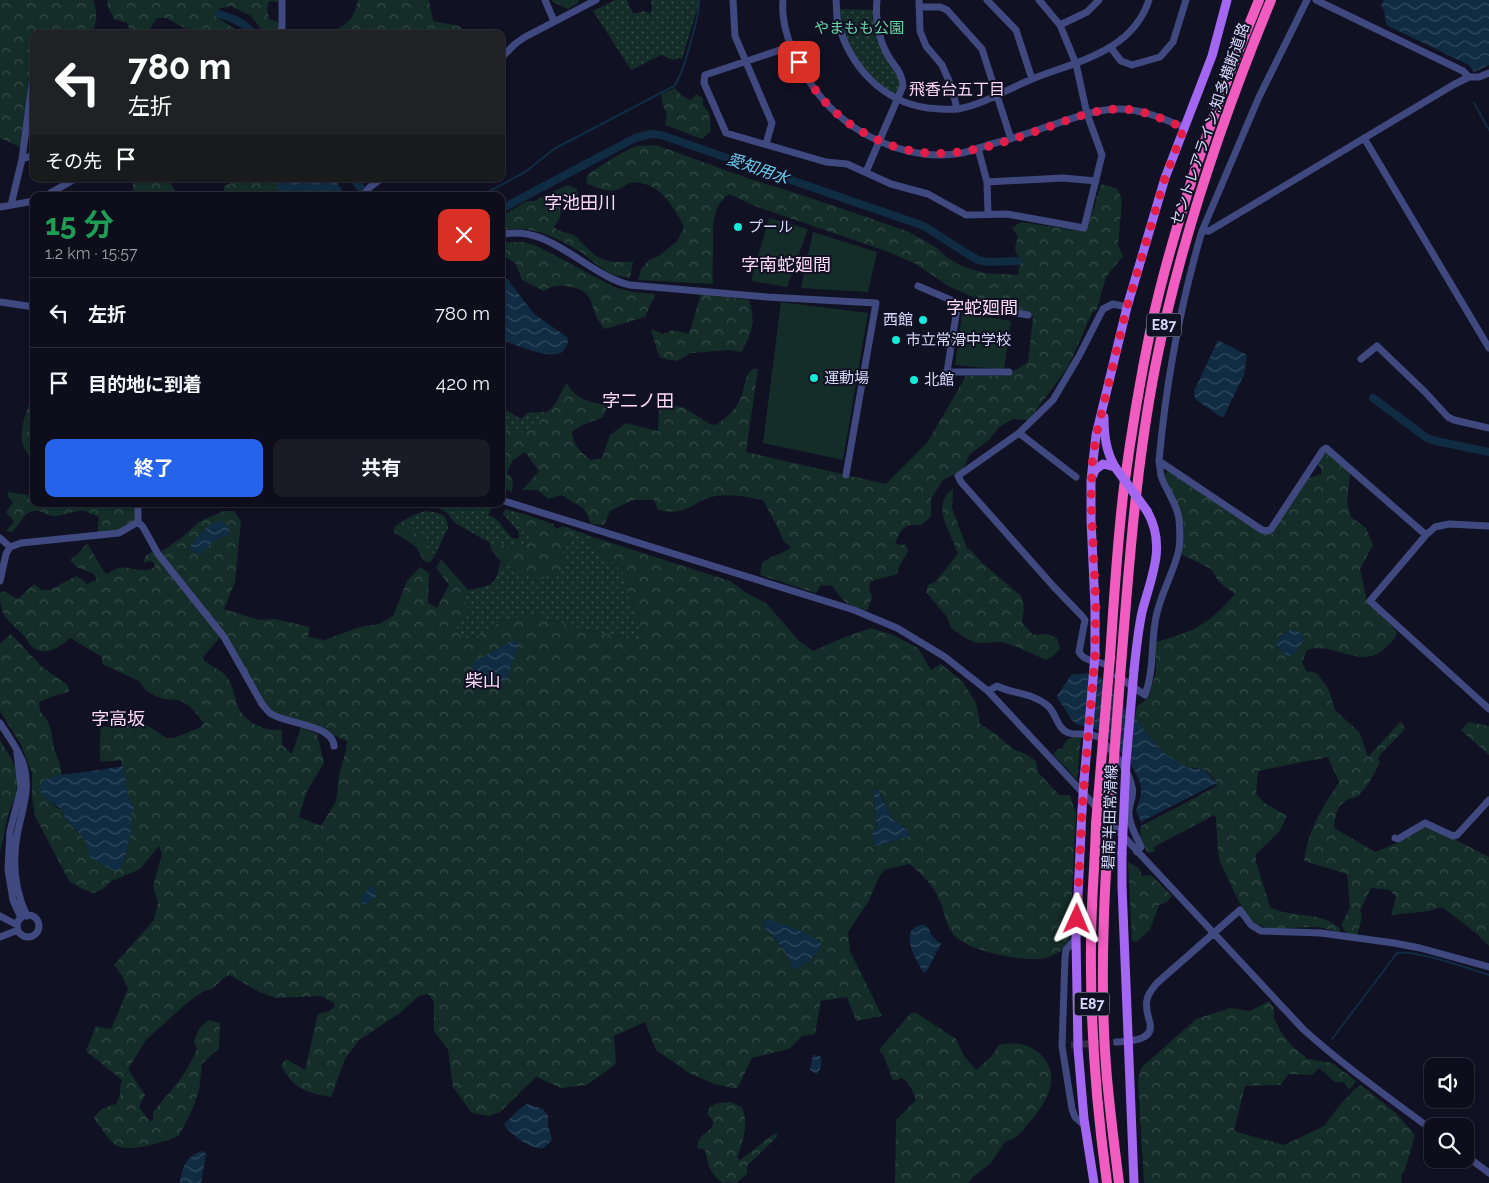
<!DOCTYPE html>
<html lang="ja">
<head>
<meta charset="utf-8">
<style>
	body { margin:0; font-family:Raleway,"Noto Sans JP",sans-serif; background:#1b1b28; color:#f1f3f6; height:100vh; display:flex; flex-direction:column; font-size:19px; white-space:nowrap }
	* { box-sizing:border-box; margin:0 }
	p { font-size:16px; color:#9a9ca3 }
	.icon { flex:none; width:28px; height:28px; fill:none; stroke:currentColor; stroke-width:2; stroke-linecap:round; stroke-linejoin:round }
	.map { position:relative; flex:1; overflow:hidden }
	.side { position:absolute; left:30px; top:192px; width:475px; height:315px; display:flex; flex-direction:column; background:#0d0d1b; border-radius:10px; box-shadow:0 1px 4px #0004,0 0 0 1px #2d2d3a }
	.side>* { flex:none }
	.guide { position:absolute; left:30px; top:30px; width:475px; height:152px; border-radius:10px; box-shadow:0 1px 4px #0004,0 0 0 1px #2d2d3a; background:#202124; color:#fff; overflow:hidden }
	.controls { position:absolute; left:1424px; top:1058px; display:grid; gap:10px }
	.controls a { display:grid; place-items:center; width:50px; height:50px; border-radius:10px; background:#0d0d1b; box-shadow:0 1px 4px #0004,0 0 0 1px #2d2d3a; font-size:25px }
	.pin { position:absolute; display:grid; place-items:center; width:42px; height:42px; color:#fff; margin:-21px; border-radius:10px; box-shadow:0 2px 8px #0006 }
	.me { position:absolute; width:55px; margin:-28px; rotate:1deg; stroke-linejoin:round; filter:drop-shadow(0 0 4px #0008) }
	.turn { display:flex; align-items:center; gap:18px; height:105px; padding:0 15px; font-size:22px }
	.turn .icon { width:65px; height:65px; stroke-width:2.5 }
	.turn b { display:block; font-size:35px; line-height:42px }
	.then { display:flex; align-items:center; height:48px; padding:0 15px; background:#0003; gap:10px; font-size:19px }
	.round { display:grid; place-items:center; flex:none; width:52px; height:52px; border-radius:10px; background:#1b1b28 }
	.head { display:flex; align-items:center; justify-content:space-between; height:85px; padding:0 15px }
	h1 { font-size:30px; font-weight:700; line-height:38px; color:#1e9e55 }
	.action { display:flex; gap:10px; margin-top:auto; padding:10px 15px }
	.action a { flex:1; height:58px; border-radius:10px; background:#2563eb; color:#fff; font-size:20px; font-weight:700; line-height:58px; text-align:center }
	.action a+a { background:#1b1b28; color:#f1f3f6 }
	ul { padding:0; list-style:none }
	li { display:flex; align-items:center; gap:15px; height:70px; padding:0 15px; border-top:1px solid #2d2d3a }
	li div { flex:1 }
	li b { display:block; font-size:19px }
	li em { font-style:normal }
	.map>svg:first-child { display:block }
	.grass { fill:url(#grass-dots) }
	.forest { fill:url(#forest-crowns); fill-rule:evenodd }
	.pitch { fill:#142d28 }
	.water { fill:url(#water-waves) }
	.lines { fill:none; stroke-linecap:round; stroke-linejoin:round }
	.stream { stroke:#102c43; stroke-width:2 }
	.canal { stroke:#102c43; stroke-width:8 }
	.minor-tunnel { stroke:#2f2f44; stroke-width:7; stroke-dasharray:7 3.5; stroke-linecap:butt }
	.minor { stroke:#40497f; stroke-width:7 }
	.major { stroke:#a467f2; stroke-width:9 }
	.highway { stroke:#f15cc0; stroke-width:10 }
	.major-bridge { stroke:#a467f2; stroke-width:9 }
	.highway-bridge { stroke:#f15cc0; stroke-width:10 }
	.route { stroke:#e11d48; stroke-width:9; stroke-dasharray:0 16.2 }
	.poi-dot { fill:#14ead7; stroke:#111124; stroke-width:2 }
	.labels { text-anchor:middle; stroke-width:4; stroke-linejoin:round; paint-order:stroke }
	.shield { fill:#111124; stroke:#9c9dbb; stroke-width:1 }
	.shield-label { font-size:14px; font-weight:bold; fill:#d7d9fc }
	.park-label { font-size:15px; fill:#69d6a6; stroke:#111124 }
	.street-label { font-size:15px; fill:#d7d9fc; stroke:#111124 }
	.poi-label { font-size:15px; fill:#d7d9fc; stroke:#111124; text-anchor:start }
	.neighbourhood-label { font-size:16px; fill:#fcd9f6; stroke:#111124 }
	.water-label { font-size:16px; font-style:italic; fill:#6ecef3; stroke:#111124 }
	.quarter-label { font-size:18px; fill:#fcd9f6; stroke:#111124 }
</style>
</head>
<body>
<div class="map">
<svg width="1489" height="1183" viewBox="0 0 1489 1183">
	<defs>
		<pattern id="grass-dots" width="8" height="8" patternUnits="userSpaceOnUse" patternTransform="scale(1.25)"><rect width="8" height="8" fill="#142d28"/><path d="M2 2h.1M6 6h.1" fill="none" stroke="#354b48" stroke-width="1.8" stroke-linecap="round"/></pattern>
		<pattern id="forest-crowns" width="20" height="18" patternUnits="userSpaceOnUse" patternTransform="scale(1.25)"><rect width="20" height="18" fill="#142d28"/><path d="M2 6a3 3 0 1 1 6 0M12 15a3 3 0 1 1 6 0" fill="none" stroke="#354b48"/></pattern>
		<pattern id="water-waves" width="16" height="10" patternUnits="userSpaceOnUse" patternTransform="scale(1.25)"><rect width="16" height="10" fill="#102c43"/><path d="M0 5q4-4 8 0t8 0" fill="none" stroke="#324a5f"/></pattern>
	</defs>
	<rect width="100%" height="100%" fill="#111124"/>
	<path class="grass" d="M615,0H627L633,14L644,11L650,14L652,10L651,0H698V6L682,59L678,58L674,60L661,55L631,70L593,11Z
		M837,9L876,10L878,30L902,78L897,100L879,89L850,53Z
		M501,407L521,419L528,413L546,412C531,429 523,442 501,425Z
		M436,504H495L488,515L496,519L512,538L517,539L519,537L518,531L503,514L505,509L527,515L520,524L530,537L521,547L508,548L499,542L491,549L490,543L455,523L447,513L439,509Z
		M425,511C437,513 448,512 448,528L434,557L432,552L401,522L414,515Z
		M563,526L596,538L586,540L623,572L631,604L642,630L641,647L624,637L580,629L549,619L504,620L475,637L462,640L456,628L470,613L464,598L468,590C491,585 496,588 500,562L512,570L541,579L564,568L562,553L564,548L570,543L573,533Z"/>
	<path class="forest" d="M0,0H93C97,12 99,24 89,34H34V63L30,72L20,147L0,138Z
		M107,0H278V2L269,1L267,10L269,19L278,22L280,28L278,34H265L251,16L231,6L220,8L216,17L243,34H196L166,18H157L147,34H131L127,23L114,19L108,7Z
		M358,0H429L433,21L459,26L468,34H319C332,32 347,27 353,15C356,11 356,5 358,0Z
		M552,0H579L578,3L568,9L553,2Z
		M675,88L682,96L691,100L696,94L703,98V105L709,113L711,131L702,139L665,125L667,113L663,106L661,94Z
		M656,145L750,179L799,194L907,231L934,246L948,258L964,267L984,273L1018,275L1020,258C1013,251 1015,246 1018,237L1012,228L1021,222L1080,231L1088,226L1101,184L1118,189L1122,201L1118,245L1123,256L1106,277L1097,309L1092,313L1068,367L1031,417L1028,420L1013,419L999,427L989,440L969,455L963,470L943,480L931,499V517L921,525C905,523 900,529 895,544L906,545L908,551C904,561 898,563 898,574L871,581L869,587L872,597L868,610C848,607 844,602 832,586L821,585L816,593L760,575L762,563C771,555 782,555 791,547L784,542L777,526L763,500C745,496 723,492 705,499C699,501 694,506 688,508C679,513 668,512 658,510L654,500H633L610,511L604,525L591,524C583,501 578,508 562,495L548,499L538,490H522L539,471L525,452L513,460L507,473L513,479L512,492L501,486V425C523,441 529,431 544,414C546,411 551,410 553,407C559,400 560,391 567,383C575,400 591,402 608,406L603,417C592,422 581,424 572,432C574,446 580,452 591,460L602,458L610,435L626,423L658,431L659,411L663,405L683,407L710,424L716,425C727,417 737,409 742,395C745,385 745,377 752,369H758L746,452L886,484L927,443L966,376H1006L1028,362L1033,317L986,303L948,286L916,264L886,251L755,206L729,194C711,207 713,228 713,248C713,260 712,272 713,284L638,280L641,269L649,260L659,256L677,241L684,228C675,207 657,179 630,183C626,184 621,189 616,190C607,193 595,187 586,183L588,174L618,155L636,146Z
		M133,179H168L175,191V196H133Z
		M231,179H273L277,184L280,196H224V186L234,182Z
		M567,185L577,189L578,194L571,202L565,201L559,206C563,215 559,220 554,227C561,234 567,231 575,236C579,239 582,243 586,247C600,262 614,264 633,261L630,278C625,277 619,276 614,275C601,270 590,258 579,251C557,237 526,223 501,231V216L527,201H534Z
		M509,242H524L539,247L614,287L633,292L655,294L645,317L605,329C586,310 600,290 566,286C557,285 550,286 544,291L522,280L516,264L501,254V244Z
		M701,294L749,300C756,324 752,331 742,352L729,350L691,353L677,361L661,358L657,351L651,329L663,334L673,330L689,334Z
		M34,391V459C10,442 27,413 34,391Z
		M1325,451L1333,456L1350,474L1347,503L1351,517L1366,528L1373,545L1360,569L1367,601L1397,632C1396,638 1391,642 1386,647C1362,672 1334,641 1307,650L1302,662L1306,671L1317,673L1329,690L1335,710L1360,733L1368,757L1401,721L1405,729C1399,736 1380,753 1378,759L1380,762C1374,775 1368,786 1358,796C1355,798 1351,798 1347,800C1336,806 1335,817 1334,828L1375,852L1397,843L1419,828L1429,826L1489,857V946L1476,933L1442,907L1429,911L1391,915L1396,897L1390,890L1371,888L1360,910L1362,917L1357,936L1347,934L1341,925L1350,908L1347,874L1304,861C1309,828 1321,810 1339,782L1328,757L1258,771L1256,794L1266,804L1287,816L1279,832L1256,854V861L1270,907C1291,919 1322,910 1340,929V933C1331,930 1323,927 1313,927C1295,926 1267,934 1252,921C1241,911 1228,877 1220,862L1218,852L1216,818L1214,815L1154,847L1155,851L1152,853L1147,852L1140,837L1141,826L1217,786C1216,776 1203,768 1194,768C1188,767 1191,769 1186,767C1160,755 1152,739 1135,718L1137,706L1148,698L1156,672V642C1195,631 1208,625 1235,594L1219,582L1211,569L1181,554C1185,521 1179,505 1164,475L1169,470L1267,533L1308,478L1321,474V469L1317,463ZM1290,630V657L1277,647L1280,636Z
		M953,489L952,508L967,548L972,551L980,561L1022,597L1024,609L1022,622L1033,635L1047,634L1057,638L1060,649L1052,657L1046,660L1017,647L1001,642L976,643L964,637L951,628L947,617L926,592L928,585L935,582L958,554C952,534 929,505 953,489Z
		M8,492L34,496V504H136V519C126,530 111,533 97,533L99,517C94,515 89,512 84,511C77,510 62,516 53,516C44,515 40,508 30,512C22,515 19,526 12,532L6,531L14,522L6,512L13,502L8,497Z
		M223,511H234L241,521L235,582L224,609L259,620L275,619L310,627L308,637L324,640L360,627L379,624L393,616L407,581L420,567L429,573L428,603L437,608L449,585L436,568L441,559L468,590L464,598L470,613L456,628L462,640L475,637L504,620L529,615L549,619L580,629L624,637L641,647L642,630L631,604L623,572L586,540L596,538L730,581L745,592L767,604L799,641L813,651L840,639L871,628L893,635L918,648L931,670L941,664L963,682L976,703L980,724L994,733L1015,750L1026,754L1036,761L1038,772L1059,795H1070L1076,814L1070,933L1067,948C1060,951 1053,956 1046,958C1025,963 966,951 953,934C944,922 944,907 937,895C930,882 920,872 909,864L884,870L879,877L868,902L848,932L850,951L882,1016L856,1021L847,997L821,1001L815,1034L802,1036L789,1049L752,1058L737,1089L714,1084L689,1073L656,1050L645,1022L614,1036L616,1064L587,1085L561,1088L536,1077L500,1112L489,1116L472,1113L453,1087L448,1050L434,1031V1002L428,994L419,996L400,1013L359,1040L345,1059L331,1097C305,1092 294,1090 281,1065L286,1059L305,1070L318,1014L329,1011L334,1007V1003L321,996L276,998L259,992L230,975L225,977L212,989L204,991L188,1002L146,1040L128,1069L145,1095L139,1107L150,1122L153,1119V1112C170,1092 187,1074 197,1049L194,1041L199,1029L208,1020L220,1023L219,1048L202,1064L199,1091L191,1112L179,1136C164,1141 128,1155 114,1144C107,1138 101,1127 94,1119C98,1109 106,1107 116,1104C123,1093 118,1090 122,1080L86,1051L96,1026L111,1029L128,989L122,976L114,965L154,920L158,902L153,886L162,854L159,846L140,869L110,882L103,889L94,893L84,890L69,881L35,816L32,797V773L20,743L0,711V643L11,634L42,667L68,685L69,692L56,695L39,702L40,712C53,723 51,737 55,752C58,761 62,765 61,775L48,778L45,797L57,808L62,809L65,819L84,838L87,844L88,852L94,859L110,867L111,869L125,860L132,826L129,801L121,760L101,762C98,752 101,742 100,730L104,726L118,728L124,721L147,725L166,738H174L199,728L204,723C197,715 191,705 181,701C176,699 170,700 165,699C154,697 144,691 139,681L102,664V657L70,638C61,646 47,657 34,648C29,645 26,637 21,633C6,618 0,616 0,593L4,591L18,599L34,584L42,590H50L76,576L82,579L86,584L97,580L94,574L77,567L70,560L79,553L87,543L104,572L107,574C111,572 115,569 118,568C131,565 142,575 155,567L153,562L149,561L143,563L146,555L152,552L156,555L221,636L202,658C208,666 220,668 226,676C234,685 234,698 239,709C247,723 266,733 282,729V745L292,754L301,727L317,734L324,763L307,791L299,817L321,826L336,801L339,775L346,750L347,741L306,723L271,712L264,704L227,636L159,553L181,538L199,522ZM874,788C889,795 883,821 906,827L909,835L908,836L875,846L872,833L877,829L873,789ZM767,919L803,933L815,956L799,968L795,969L792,967L784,949L763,926L764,921Z
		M527,515L553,524L556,529L563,526L573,532V538C562,554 561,546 565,568L541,579C516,573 506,570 491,549L499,542L508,548L521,547L530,537L519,524Z
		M401,522C414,532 428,542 434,557L429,563L424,561L416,547L394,532V528Z
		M1469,722L1489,726V755L1461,730Z
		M1076,737H1081L1077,780L1053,754L1058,749H1062C1065,741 1067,738 1076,737Z
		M0,740L12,760L18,775L16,794L8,815L0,852Z
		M1128,862L1139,868L1142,876L1151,875L1172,896L1167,902L1159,905L1150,930L1136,942L1132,941Z
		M1269,1001L1274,1008V1018L1281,1032L1293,1047L1308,1059L1332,1063L1356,1081L1349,1090L1344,1082H1335L1319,1068L1312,1075L1289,1074L1280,1085L1245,1086L1234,1131L1284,1145L1324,1126L1339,1106L1355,1089L1361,1085L1396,1113L1415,1135L1405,1170L1401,1175L1402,1183H1144L1138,1079L1141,1068L1196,1019L1230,1008L1250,1011Z
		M915,1012L956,1039L964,1056L976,1070L991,1057L999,1045C1015,1042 1026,1043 1039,1053C1064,1076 1046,1103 1028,1124C1021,1133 1016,1139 1005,1142L990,1164L975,1175L968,1183H895L896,1123L897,1119L916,1100C913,1090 910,1084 902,1078L893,1081L884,1056L879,1050L910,1014Z
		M731,1102L741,1107C750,1120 743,1143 737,1157L740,1160L771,1136L777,1133V1137L747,1166V1174L736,1183L728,1182L723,1183C710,1175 708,1164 705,1150L697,1148C698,1145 698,1142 699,1140C703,1131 722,1127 708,1115C707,1102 721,1103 731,1102Z"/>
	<path class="pitch" d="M769,218L808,229L787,287L751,281Z
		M813,232L877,252L868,292L801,288Z
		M781,302L868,313L843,460L763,443Z
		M962,313L1011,321L1004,370L955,365Z"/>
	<path class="water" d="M1384,0H1489V65L1474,72L1469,65L1388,26C1383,21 1388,15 1381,6Z
		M273,179H334L341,188L342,194L340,196H280L277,184Z
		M501,275L508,280L534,314L567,337L568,342C567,345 565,350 562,352C551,361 513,344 501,339Z
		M1218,340L1247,355L1244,375L1224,416L1221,417L1195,399L1194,391Z
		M220,521L224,522L230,531L228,536C215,538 208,546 199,555L189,548C197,537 207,524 220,521Z
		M1290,630L1297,631L1304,635V639L1292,657C1286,656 1278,649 1276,643L1281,636Z
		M513,640L517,642L518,647L507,679C501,685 499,682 492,680C482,677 473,679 471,666L475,661Z
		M1087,673L1097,675L1115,691L1124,708L1135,718L1161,751L1188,768L1200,769L1207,773L1217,783L1141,822L1136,811C1138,804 1142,796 1141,789C1141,773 1114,742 1102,733C1085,720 1078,735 1065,709C1063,704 1058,702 1057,696L1071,675Z
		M123,766L129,801L134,807L131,814L132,826L125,860L118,870L114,871L90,857L84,838L65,819L62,809C58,808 44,797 41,793C37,786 42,781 49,778C57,775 67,774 76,773C92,771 107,769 123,766Z
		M874,788L879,792L893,820L908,830L909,836L875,846L872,833L877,828L873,789Z
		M371,885L376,890V897L366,904H362L360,900Z
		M767,919C779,923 819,935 822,946C815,955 807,966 795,969L792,967L784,949L763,926V923Z
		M921,925C930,925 928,930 932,936C934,939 938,942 941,944L926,972L924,973C916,961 898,930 921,925Z
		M813,1055L820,1056C823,1061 821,1071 816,1074L810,1070Z
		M527,1104L543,1109L545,1112L548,1115V1125L552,1140L544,1148C532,1151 509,1134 504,1124L523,1106Z
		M202,1151L205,1152L206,1155L201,1183H180C181,1168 187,1156 202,1151Z"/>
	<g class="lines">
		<path class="stream" d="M1474,103L1489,130
			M481,196L525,172L554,149L674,86C683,76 700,13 699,0
			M1332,1039L1397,953C1414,949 1471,969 1489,975"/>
		<path class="canal" d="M219,14C232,18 244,22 253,34
			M354,179L367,196
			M501,209L635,138L651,134L661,135L924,226L966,253L978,260L988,262L1018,261
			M1373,398L1427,438L1436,441L1489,452"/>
		<path class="minor-tunnel" d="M1071,1045L1117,1042"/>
		<path class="minor" d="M282,0V34
			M545,0L554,21
			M733,0L735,36L772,123L766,144
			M783,0C780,31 798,67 816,91C848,134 908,163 962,153C971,151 979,148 988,145C1007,140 1026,134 1046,127C1069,120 1094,109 1119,109C1142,109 1163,119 1184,127
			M836,0C837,7 836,16 838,23C850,66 882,102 928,108C938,109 949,110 958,109C984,104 1008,89 1032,79C1077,61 1132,52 1149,0
			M919,0L920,31L926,46L942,65L952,88L957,109
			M987,0L1016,30L1032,79
			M1316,0L1463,71L1469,77
			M919,7H940L947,10L982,49L1011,139
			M1060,25L1087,12L1099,0
			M792,46L705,75L704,83L726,133L826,162L847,164L891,184L928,194L966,215L1007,214L1084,228L1102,155L1087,114L1076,64L1060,25L1039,0
			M1111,48L1121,61L1132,65L1160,57L1173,42L1186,0
			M501,58L515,44L525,37L596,0
			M1364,138L1489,348
			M978,148L987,182L988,214
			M22,159L34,155
			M866,172L903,86C903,73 893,65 887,54C878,37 875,20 877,0
			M987,182L1063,178L1096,181
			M45,196L75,179
			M363,196L370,187L381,179
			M11,205L22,159L34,69
			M0,207L34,201
			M1202,231H1209L1453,85L1469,77H1479L1489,73
			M501,235C548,222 588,276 630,285L767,297L876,303L846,475
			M918,286L958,303L1028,315
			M0,302L34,307
			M958,303L947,372H1009
			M1361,359L1377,346L1425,392L1448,417L1454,420L1489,428
			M1019,433L1076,477
			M1159,461L1262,530L1267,531L1271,529L1323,450L1326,448L1426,535
			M501,500L854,610L897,628L945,657L988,691L1303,1029C1344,1066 1388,1097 1432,1130
			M138,504V522L143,527L158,554L224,637L262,704C265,707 267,711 270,713C284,724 333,724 334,746
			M1489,526L1449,524L1435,527L1426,535L1370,601L1489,709
			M0,538L10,547
			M0,581L6,554L10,547L21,543L119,533L138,522
			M1110,668C1100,658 1087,665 1079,652L1085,620L1082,616L1054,587L961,482L958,476L1019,433L1053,400L1079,356L1103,309L1113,304L1127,307
			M1117,676L1145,695C1154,671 1151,647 1155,623C1158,598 1172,577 1178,553C1181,542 1180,530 1179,519C1177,503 1166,491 1161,476C1160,471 1160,466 1159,461C1166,383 1180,306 1202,231L1259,97L1307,0
			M988,691L997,686C1013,694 1034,693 1048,706C1056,713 1057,729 1069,733C1079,736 1088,731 1100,738C1112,752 1129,768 1132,787C1135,797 1128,804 1129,814C1129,825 1137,837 1141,847L1137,852
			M0,723C8,736 20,751 24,766C30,788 23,808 18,830C12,859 14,889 27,916
			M17,753L21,788L10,831L8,870L13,900L21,918
			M1395,838L1398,839L1425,823L1453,836L1457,835L1489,800
			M17 926a11 11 0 1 1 22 0a11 11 0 1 1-22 0Z
			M0,916L17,925
			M0,937L18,930
			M1076,938L1066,950L1065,958L1062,1046L1072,1109L1075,1117L1085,1126
			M1117,1042C1129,1041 1154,1041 1150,1023C1148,1015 1145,1009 1147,1000C1148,993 1153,988 1157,983L1240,910L1251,925L1261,931L1321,933L1394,943L1420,948L1489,967
			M1465,1155L1489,1173"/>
		<path class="major" d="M1104,417C1104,436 1106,451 1115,467
			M1093,475L1095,470L1103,464L1115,467
			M1095,655V606L1091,520V480L1096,435L1127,307L1165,178L1212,56L1227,0
			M1134,670C1136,651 1138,631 1142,612C1151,577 1167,546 1147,511
			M1084,780L1088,737
			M1082,810L1076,938L1078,1049L1084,1119L1094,1183
			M1122,853V886L1134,1183"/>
		<path class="highway" d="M1110,657C1114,601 1117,544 1124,487C1131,434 1140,380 1151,327C1176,214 1215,106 1259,0
			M1121,665C1129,565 1136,466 1155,368C1180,241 1222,119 1271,0
			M1096,824C1095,864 1091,903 1091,943C1090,1023 1096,1103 1107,1183
			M1108,838C1103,913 1100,990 1106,1066C1109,1105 1114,1144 1119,1183"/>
		<path class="major-bridge" d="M1115,467L1147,511
			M1088,737L1095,655
			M1082,810L1084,780
			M1122,853L1126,762L1134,670"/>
		<path class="highway-bridge" d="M1096,824L1110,657
			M1108,838L1121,665"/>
	</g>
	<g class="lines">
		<path class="route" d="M799,62C814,94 837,119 868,135C935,171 990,147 1057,124C1076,117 1098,109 1119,109C1142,109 1163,119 1184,128L1165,178L1127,307L1096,436L1092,464L1091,500L1096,606L1095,655L1082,810L1077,919"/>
	</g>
	<g class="poi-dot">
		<circle cx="738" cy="227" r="5"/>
		<circle cx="923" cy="320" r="5"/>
		<circle cx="896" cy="340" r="5"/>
		<circle cx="814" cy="378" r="5"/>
		<circle cx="914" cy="380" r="5"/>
	</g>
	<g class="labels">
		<g class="shield">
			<rect x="1146.5" y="313.5" width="35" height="23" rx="4"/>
			<rect x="1074.5" y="992.5" width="35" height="23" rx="4"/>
		</g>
		<g class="shield-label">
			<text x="1164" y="330">E87</text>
			<text x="1092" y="1009">E87</text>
		</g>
		<g class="park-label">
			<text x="859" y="33">やまもも公園</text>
		</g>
		<g class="street-label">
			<text transform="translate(1210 124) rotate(-71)" y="5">セントレアライン;知多横断道路</text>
			<text transform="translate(1110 817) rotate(-88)" y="5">碧南半田常滑線</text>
		</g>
		<g class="poi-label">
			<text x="748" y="232">プール</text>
			<text x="913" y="325" text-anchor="end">西館</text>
			<text x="906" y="345">市立常滑中学校</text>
			<text x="824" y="383">運動場</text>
			<text x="924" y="385">北館</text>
		</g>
		<g class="neighbourhood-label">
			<text x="957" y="95">飛香台五丁目</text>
		</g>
		<g class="water-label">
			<text transform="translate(758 168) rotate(19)" y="6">愛知用水</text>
		</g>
		<g class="quarter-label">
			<text x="580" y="209">字池田川</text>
			<text x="786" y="271">字南蛇廻間</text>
			<text x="982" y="314">字蛇廻間</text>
			<text x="638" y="407">字二ノ田</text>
			<text x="483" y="687">柴山</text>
			<text x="118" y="725">字高坂</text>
		</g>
	</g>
</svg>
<div class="controls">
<a><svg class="icon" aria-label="sound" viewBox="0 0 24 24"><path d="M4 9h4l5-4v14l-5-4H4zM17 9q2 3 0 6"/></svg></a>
<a><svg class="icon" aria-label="search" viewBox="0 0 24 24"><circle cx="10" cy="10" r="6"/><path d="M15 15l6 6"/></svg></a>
</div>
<div class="pin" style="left:799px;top:62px;background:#d93025"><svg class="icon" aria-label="arrive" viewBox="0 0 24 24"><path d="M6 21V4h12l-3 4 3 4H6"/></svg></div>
<svg class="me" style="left:1077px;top:919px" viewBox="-20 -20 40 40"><path d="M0-17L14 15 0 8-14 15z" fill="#e11d48" stroke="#fff" stroke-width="4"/></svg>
<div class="guide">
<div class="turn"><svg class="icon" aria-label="left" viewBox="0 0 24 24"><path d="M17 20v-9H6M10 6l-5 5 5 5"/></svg><div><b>780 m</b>左折</div></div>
<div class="then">その先<svg class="icon" aria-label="arrive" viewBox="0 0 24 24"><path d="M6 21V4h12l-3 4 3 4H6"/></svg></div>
</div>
<section class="side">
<div class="head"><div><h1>15 分</h1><p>1.2 km · 15:57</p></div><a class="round" style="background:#d93025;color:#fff"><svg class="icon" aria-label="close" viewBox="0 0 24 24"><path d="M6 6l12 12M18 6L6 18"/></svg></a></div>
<ul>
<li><svg class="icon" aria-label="left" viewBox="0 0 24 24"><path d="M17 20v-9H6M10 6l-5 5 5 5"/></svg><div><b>左折</b></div><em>780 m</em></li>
<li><svg class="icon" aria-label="arrive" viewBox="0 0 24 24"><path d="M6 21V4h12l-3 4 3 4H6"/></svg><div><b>目的地に到着</b></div><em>420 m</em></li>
</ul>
<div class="action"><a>終了</a><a>共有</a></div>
</section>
</div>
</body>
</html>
